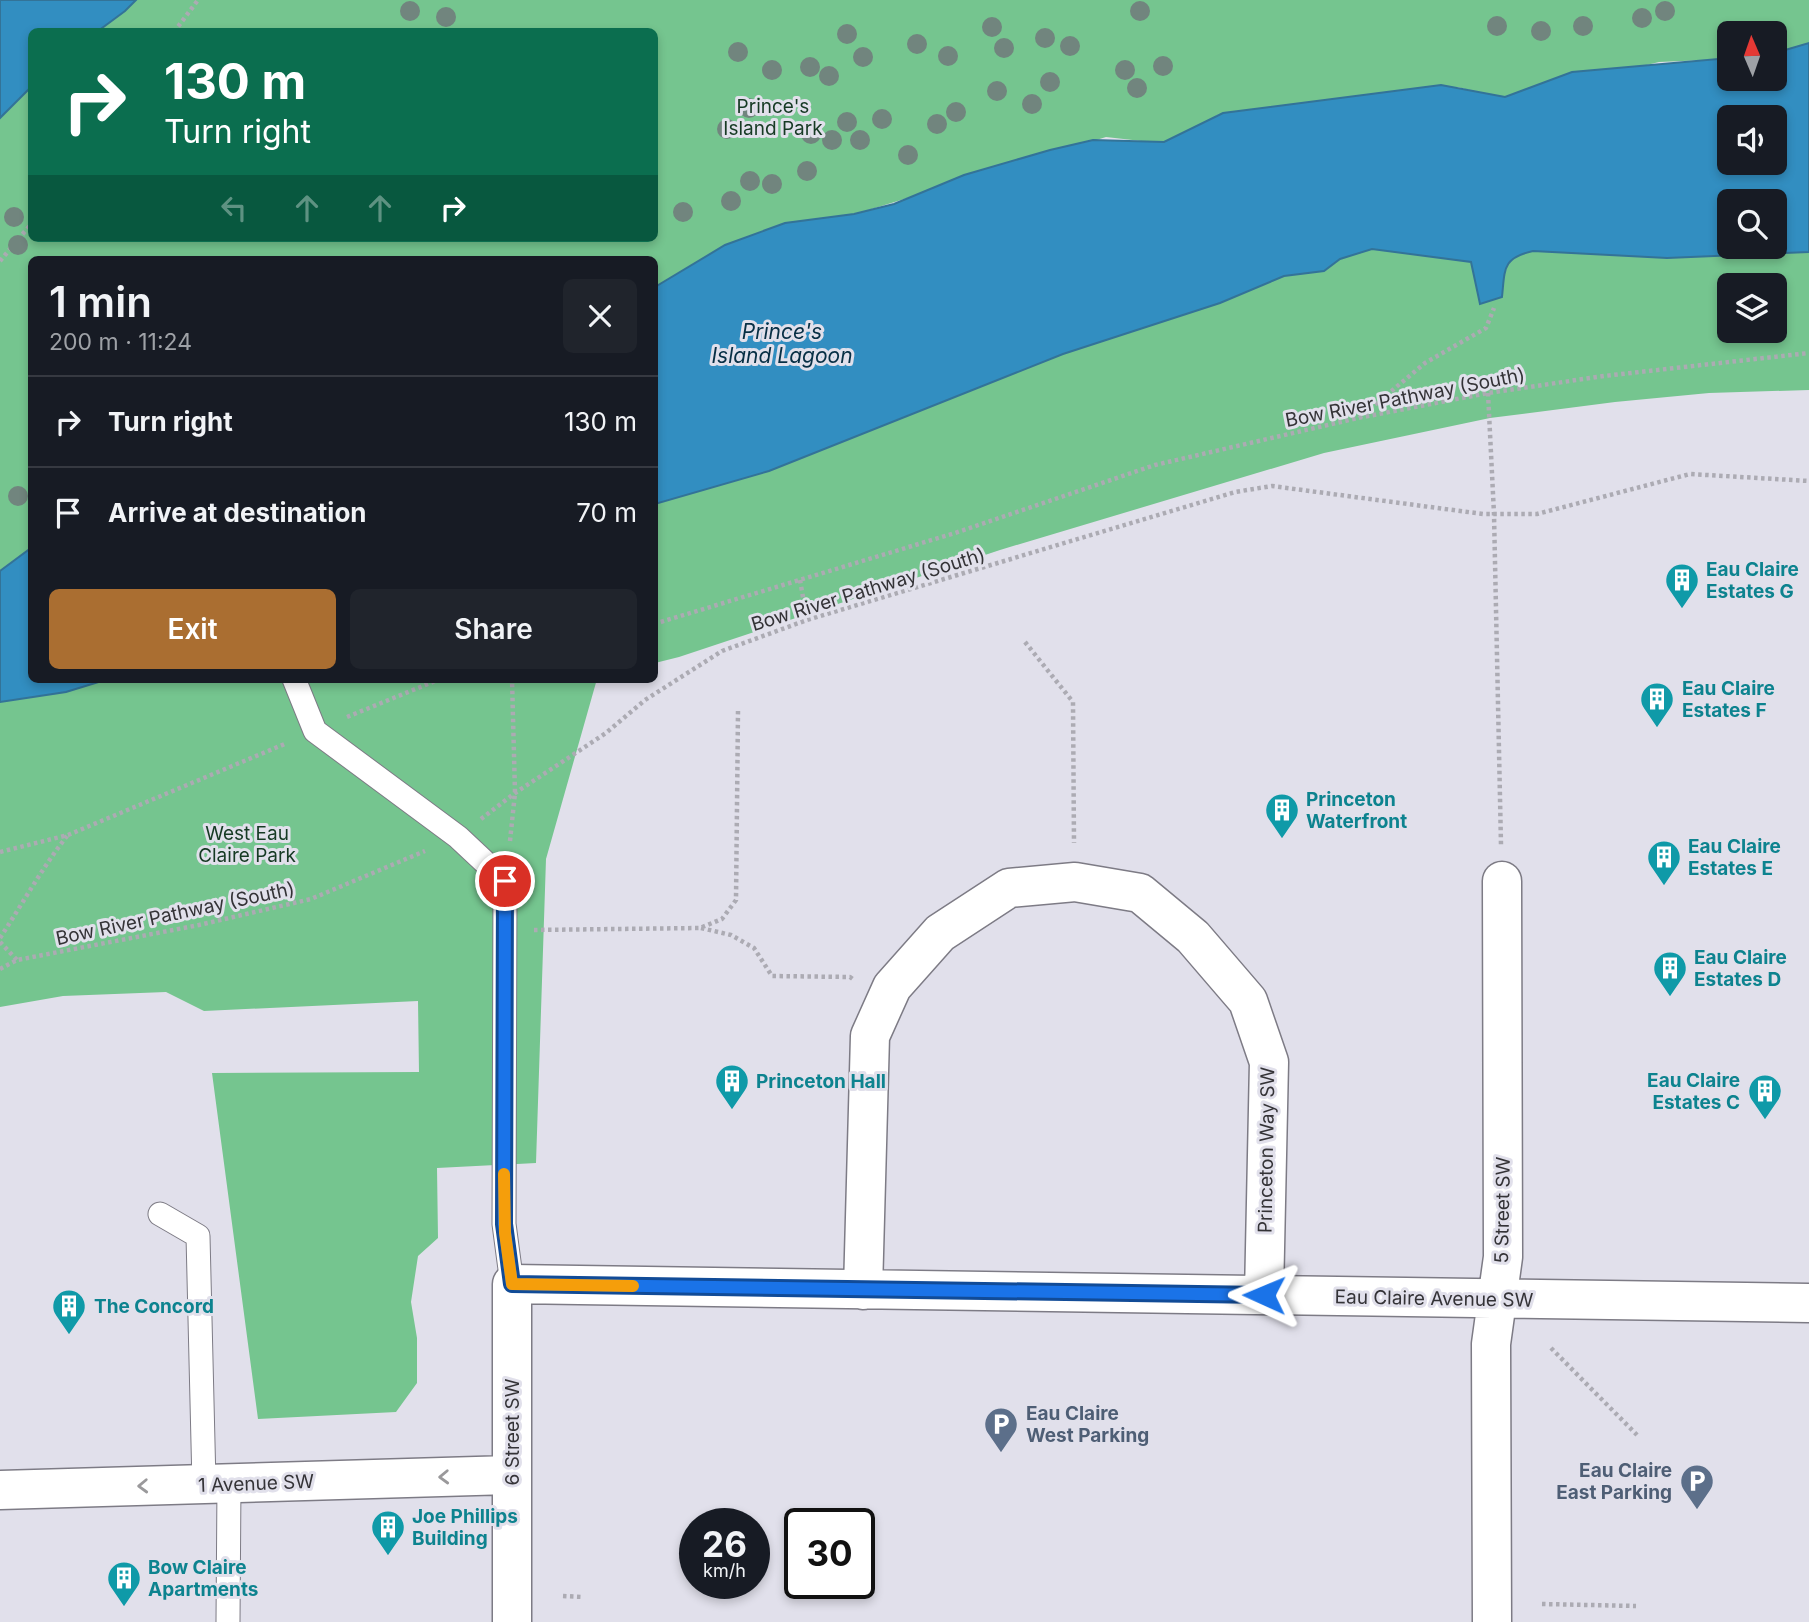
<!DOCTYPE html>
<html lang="en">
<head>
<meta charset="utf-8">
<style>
	body { margin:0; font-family:Inter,sans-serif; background:#20242c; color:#f1f3f6; height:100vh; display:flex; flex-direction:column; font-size:26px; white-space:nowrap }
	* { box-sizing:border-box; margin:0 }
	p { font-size:23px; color:#9ea1a6 }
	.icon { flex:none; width:38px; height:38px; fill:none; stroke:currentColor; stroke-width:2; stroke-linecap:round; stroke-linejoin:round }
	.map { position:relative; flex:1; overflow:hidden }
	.drawer { position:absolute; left:28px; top:256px; width:630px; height:427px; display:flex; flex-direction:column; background:#171b24; border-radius:10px; box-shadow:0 4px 10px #0003 }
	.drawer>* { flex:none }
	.banner { position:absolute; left:28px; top:28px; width:630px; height:214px; border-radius:10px; box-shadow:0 4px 10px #0003; background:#0b6e4f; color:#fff; overflow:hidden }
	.needle { width:46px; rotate:358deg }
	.buttons { position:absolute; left:1717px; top:21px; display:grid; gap:14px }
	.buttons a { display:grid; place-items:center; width:70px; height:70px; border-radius:10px; background:#171b24; box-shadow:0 4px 10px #0003; font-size:35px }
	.speed { position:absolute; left:679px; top:1508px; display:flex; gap:14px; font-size:35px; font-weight:700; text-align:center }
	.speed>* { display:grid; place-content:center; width:91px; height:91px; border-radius:50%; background:#171b24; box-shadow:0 4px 10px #0003; line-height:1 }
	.speed small { font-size:18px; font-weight:400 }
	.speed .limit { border:4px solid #111; border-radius:10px; background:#fff; color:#111 }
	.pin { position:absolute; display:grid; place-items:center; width:60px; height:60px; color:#fff; margin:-30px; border:4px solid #fff; border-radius:50%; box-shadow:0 2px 7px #0007 }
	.me { position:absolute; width:77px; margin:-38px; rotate:271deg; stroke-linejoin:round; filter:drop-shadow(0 0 5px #0008) }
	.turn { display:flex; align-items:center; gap:24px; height:147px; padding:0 21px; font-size:32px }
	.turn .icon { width:91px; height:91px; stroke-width:2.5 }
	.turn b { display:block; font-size:49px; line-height:60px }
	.lanes { display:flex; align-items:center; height:66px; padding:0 21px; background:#0003; justify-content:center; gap:35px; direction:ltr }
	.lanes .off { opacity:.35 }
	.round { display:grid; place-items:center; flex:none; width:74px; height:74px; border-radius:10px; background:#20242c }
	.summary { display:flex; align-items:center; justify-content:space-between; height:119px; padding:0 21px }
	h1 { font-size:42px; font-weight:600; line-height:52px }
	.button { display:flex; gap:14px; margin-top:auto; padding:14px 21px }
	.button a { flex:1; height:80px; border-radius:10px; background:#aa6e31; color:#fff; font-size:28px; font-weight:600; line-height:80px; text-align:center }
	.button a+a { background:#20242c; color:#f1f3f6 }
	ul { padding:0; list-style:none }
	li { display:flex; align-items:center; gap:21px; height:91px; padding:0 21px; border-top:2px solid #363941 }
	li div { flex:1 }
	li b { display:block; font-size:26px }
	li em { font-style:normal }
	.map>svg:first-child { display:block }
	.green { fill:#75c58f; fill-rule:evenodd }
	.water { fill:#328ec1; stroke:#337398; stroke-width:2; fill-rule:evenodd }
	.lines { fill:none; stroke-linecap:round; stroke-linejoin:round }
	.lane-casing { stroke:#7d7b85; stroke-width:25 }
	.street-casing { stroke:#7d7b85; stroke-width:41 }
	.path { stroke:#acabb3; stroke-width:4.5; stroke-dasharray:3.5 3.5; stroke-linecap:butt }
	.lane { stroke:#fff; stroke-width:23 }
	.street { stroke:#fff; stroke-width:38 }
	.tree { fill:#71857e }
	.oneway { stroke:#9a999b }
	.route-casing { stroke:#114b97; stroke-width:18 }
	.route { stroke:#1a73e8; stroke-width:12 }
	.slow { stroke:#f59e0b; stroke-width:12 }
	.labels { text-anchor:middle; stroke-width:6; stroke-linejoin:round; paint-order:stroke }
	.park-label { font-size:19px; fill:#163a24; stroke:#e1e0eb }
	.street-label { font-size:19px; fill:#343337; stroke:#e1e0eb }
	.culture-label { font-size:19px; font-weight:bold; fill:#0d838f; stroke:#e1e0eb; text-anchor:start }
	.service-label { font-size:19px; font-weight:bold; fill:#4e5e75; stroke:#e1e0eb; text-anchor:start }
	.water-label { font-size:21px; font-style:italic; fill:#072f45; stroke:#e1e0eb }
</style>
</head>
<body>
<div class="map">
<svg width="1809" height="1622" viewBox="0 0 1809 1622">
	<rect width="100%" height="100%" fill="#e1e0eb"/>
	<path class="green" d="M112,0H1809V48L1775,53L1774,33H1729V59L1659,62L1506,99L1457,87L1217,115L1196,133L1159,143L1106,137L761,243L655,304L654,259H32L31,553L0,579V104L31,75L32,238H654V32L78,31Z
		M1372,249L1471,262L1480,303L1505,267L1516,255L1533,251L1667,258L1809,252V390L1709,393L1615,402L1490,418L1324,453L1000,550L679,657L655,663V504L769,471L1063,354L1220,303L1284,276L1324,271L1340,259ZM1729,285H1774V331H1729Z
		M148,679H597L546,859L536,1163L437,1168L438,1238L418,1256L411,1302L417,1338V1383L396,1412L258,1419L212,1073L419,1072L418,1001L204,1011L166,992L63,996L0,1007V702L66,692L105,680L144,681Z"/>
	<path class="water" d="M0,0H136L125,11L98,31L32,32L31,87L0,118Z
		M1809,43V252L1667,258L1533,251C1502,258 1505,269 1502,297L1480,304L1471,262L1372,249L1340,259L1324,271L1284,276L1220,303L1063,354L769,471L655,504V287L725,245L785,223L854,214L894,204L964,175L1050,150L1093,140L1164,142L1223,113L1441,85L1505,97L1572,72L1729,58V79H1774L1775,53ZM1729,117H1774V163H1729ZM1729,201H1774V247H1729Z
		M31,548L32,679H148L144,681L105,680L66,692L0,702V571Z"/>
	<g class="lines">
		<g class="lane-casing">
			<path id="lane" d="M294,679L315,731L458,837L505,881L504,1224L512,1284
				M160,1214L198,1236L204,1484
				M228,1622L229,1484"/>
		</g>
		<g class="street-casing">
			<path id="street" d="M863,1290L870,1036L892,987L940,933L1009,888L1075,882L1140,893L1193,937L1248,1001L1269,1062L1264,1295
				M0,1490L512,1475
				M512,1622V1284L1809,1303
				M1492,1622L1491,1344L1503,1257L1502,881"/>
		</g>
		<path class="path" d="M174,32L198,0
			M0,261L32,223
			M1488,393L1494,514L1501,845
			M1359,418L1425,363L1486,328L1494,308
			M800,580L807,620
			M654,624L955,533L1155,465L1358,418L1488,393L1604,376L1809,353
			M1025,642L1073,702L1074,843
			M347,717L440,679
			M481,819L515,793L606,733L645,700L722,651L807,620L1235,492L1272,486L1483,514H1537L1690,474L1809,481
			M510,841L515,793L512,679
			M0,852L68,835L287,743
			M701,928L731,935L754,948L772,976L850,977L854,980
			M534,930L700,928L722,919L736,900L738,711
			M0,938C23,903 42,868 67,836
			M0,942L17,960
			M0,969L17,960L199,925L311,899L425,851
			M1551,1348L1637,1435
			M563,1596L583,1597
			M1542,1604L1636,1606"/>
		<use href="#lane" class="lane"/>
		<use href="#street" class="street"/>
	</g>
	<g class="tree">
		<circle cx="410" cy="11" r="10"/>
		<circle cx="1140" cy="11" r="10"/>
		<circle cx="1665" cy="11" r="10"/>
		<circle cx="446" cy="17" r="10"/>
		<circle cx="1642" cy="18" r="10"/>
		<circle cx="1497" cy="26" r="10"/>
		<circle cx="1583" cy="26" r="10"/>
		<circle cx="992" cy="27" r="10"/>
		<circle cx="1541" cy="31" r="10"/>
		<circle cx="847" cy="34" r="10"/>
		<circle cx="1045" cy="38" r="10"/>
		<circle cx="917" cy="44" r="10"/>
		<circle cx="1070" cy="46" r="10"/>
		<circle cx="1004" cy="48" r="10"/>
		<circle cx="738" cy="52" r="10"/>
		<circle cx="948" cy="56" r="10"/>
		<circle cx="863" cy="57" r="10"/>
		<circle cx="1163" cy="66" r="10"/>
		<circle cx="810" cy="67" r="10"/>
		<circle cx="772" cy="70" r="10"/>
		<circle cx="1125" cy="70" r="10"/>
		<circle cx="829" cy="76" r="10"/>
		<circle cx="1050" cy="82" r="10"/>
		<circle cx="1137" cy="88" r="10"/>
		<circle cx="997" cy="91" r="10"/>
		<circle cx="1032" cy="104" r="10"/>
		<circle cx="749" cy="108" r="10"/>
		<circle cx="956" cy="112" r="10"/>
		<circle cx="882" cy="119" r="10"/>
		<circle cx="847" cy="122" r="10"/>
		<circle cx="937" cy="124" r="10"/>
		<circle cx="727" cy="129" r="10"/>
		<circle cx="811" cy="134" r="10"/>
		<circle cx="832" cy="140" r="10"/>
		<circle cx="860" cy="140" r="10"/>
		<circle cx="908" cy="155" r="10"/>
		<circle cx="807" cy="171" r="10"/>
		<circle cx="750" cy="181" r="10"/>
		<circle cx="772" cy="184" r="10"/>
		<circle cx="731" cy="201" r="10"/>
		<circle cx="683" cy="212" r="10"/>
		<circle cx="14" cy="217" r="10"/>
		<circle cx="18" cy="245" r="10"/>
		<circle cx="18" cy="496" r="10"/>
	</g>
	<defs><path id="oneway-chevron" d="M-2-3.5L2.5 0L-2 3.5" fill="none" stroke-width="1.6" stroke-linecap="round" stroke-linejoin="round" transform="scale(1.75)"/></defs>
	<g class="oneway">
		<use href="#oneway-chevron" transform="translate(444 1477) rotate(178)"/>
		<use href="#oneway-chevron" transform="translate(143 1486) rotate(178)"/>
	</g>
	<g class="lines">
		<g class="route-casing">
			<path id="route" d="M505,881L504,1224L512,1284L1264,1295"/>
		</g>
		<use href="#route" class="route"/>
		<path class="slow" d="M504,1174L505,1233L512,1284L633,1286"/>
	</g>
	<defs>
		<g id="building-pin" transform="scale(1.75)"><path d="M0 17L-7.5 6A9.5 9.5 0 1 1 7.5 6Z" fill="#0f9aa8" stroke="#e1e0eb"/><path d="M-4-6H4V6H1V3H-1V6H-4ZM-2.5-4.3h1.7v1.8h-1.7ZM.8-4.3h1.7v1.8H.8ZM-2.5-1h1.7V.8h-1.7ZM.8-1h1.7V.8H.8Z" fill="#fff"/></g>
		<g id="parking-pin" transform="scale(1.75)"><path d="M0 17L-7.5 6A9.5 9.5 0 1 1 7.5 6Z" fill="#5c6f8a" stroke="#e1e0eb"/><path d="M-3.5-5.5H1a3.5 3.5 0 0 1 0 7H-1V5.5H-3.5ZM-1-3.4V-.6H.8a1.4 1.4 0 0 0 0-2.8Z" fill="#fff"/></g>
	</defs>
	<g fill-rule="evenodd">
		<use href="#building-pin" x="1682" y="580"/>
		<use href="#building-pin" x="1657" y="699"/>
		<use href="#building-pin" x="1282" y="810"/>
		<use href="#building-pin" x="1664" y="857"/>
		<use href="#building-pin" x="1670" y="968"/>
		<use href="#building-pin" x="732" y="1081"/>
		<use href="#building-pin" x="1765" y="1091"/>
		<use href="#building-pin" x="69" y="1306"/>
		<use href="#parking-pin" x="1001" y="1424"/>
		<use href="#parking-pin" x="1697" y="1481"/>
		<use href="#building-pin" x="388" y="1527"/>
		<use href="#building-pin" x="124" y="1578"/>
	</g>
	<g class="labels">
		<g class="park-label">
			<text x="773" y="113">Prince's<tspan x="773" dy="22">Island Park</tspan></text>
			<text x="247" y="840">West Eau<tspan x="247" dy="22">Claire Park</tspan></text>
		</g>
		<g class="street-label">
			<text transform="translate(1405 397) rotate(-11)" y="7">Bow River Pathway (South)</text>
			<text transform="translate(868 589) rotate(-17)" y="7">Bow River Pathway (South)</text>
			<text transform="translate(175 913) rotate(-12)" y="7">Bow River Pathway (South)</text>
			<text transform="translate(1266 1150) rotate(-89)" y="7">Princeton Way SW</text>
			<text transform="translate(1502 1210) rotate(-89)" y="7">5 Street SW</text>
			<text transform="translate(1434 1298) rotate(1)" y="7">Eau Claire Avenue SW</text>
			<text transform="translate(512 1432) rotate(-90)" y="7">6 Street SW</text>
			<text transform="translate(256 1483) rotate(-2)" y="7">1 Avenue SW</text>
		</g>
		<g class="culture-label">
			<text x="1706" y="576">Eau Claire<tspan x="1706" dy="22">Estates G</tspan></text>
			<text x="1682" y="695">Eau Claire<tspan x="1682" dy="22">Estates F</tspan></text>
			<text x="1306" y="806">Princeton<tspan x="1306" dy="22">Waterfront</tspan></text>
			<text x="1688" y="853">Eau Claire<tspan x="1688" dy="22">Estates E</tspan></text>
			<text x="1694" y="964">Eau Claire<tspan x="1694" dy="22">Estates D</tspan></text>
			<text x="1740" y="1087" text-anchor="end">Eau Claire<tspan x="1740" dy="22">Estates C</tspan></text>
			<text x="756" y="1088">Princeton Hall</text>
			<text x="94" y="1313">The Concord</text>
			<text x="412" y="1523">Joe Phillips<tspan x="412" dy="22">Building</tspan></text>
			<text x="148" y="1574">Bow Claire<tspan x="148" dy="22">Apartments</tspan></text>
		</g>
		<g class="service-label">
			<text x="1026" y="1420">Eau Claire<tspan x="1026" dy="22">West Parking</tspan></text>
			<text x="1672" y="1477" text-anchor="end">Eau Claire<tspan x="1672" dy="22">East Parking</tspan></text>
		</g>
		<g class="water-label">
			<text x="782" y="339">Prince's<tspan x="782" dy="24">Island Lagoon</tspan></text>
		</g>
	</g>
</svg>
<div class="buttons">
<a><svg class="needle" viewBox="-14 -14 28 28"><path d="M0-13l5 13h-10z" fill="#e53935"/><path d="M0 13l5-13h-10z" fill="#9ea1a6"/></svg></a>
<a><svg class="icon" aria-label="sound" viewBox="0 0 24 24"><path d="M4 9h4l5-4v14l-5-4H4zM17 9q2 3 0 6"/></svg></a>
<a><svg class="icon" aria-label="search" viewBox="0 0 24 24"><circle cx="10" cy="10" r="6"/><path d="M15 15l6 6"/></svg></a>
<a><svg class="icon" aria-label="layers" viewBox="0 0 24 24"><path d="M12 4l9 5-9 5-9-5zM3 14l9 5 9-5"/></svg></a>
</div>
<div class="speed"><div>26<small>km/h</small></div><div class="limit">30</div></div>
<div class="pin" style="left:505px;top:881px;background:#d93025"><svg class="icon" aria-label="arrive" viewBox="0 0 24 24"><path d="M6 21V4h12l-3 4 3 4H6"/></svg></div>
<svg class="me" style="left:1264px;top:1295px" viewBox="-20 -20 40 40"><path d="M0-17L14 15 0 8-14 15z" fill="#1a73e8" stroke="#fff" stroke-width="4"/></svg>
<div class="banner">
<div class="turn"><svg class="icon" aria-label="right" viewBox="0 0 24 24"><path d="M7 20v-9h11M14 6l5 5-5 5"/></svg><div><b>130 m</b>Turn right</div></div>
<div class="lanes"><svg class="icon off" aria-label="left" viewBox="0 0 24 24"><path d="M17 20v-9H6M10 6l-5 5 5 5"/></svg><svg class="icon off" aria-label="ahead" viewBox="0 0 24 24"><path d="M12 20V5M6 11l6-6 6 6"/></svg><svg class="icon off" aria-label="ahead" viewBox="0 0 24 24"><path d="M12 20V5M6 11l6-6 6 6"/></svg><svg class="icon" aria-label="right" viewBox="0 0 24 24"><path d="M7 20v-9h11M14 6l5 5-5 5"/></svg></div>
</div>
<section class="drawer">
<div class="summary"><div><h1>1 min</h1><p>200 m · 11:24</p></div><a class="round"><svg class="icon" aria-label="close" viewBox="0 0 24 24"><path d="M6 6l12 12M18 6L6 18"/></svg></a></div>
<ul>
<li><svg class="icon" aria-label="right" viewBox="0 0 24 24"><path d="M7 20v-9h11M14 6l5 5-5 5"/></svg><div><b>Turn right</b></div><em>130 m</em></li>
<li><svg class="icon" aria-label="arrive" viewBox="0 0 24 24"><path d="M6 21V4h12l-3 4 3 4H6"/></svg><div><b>Arrive at destination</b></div><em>70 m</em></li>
</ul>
<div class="button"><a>Exit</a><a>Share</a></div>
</section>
</div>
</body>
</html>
